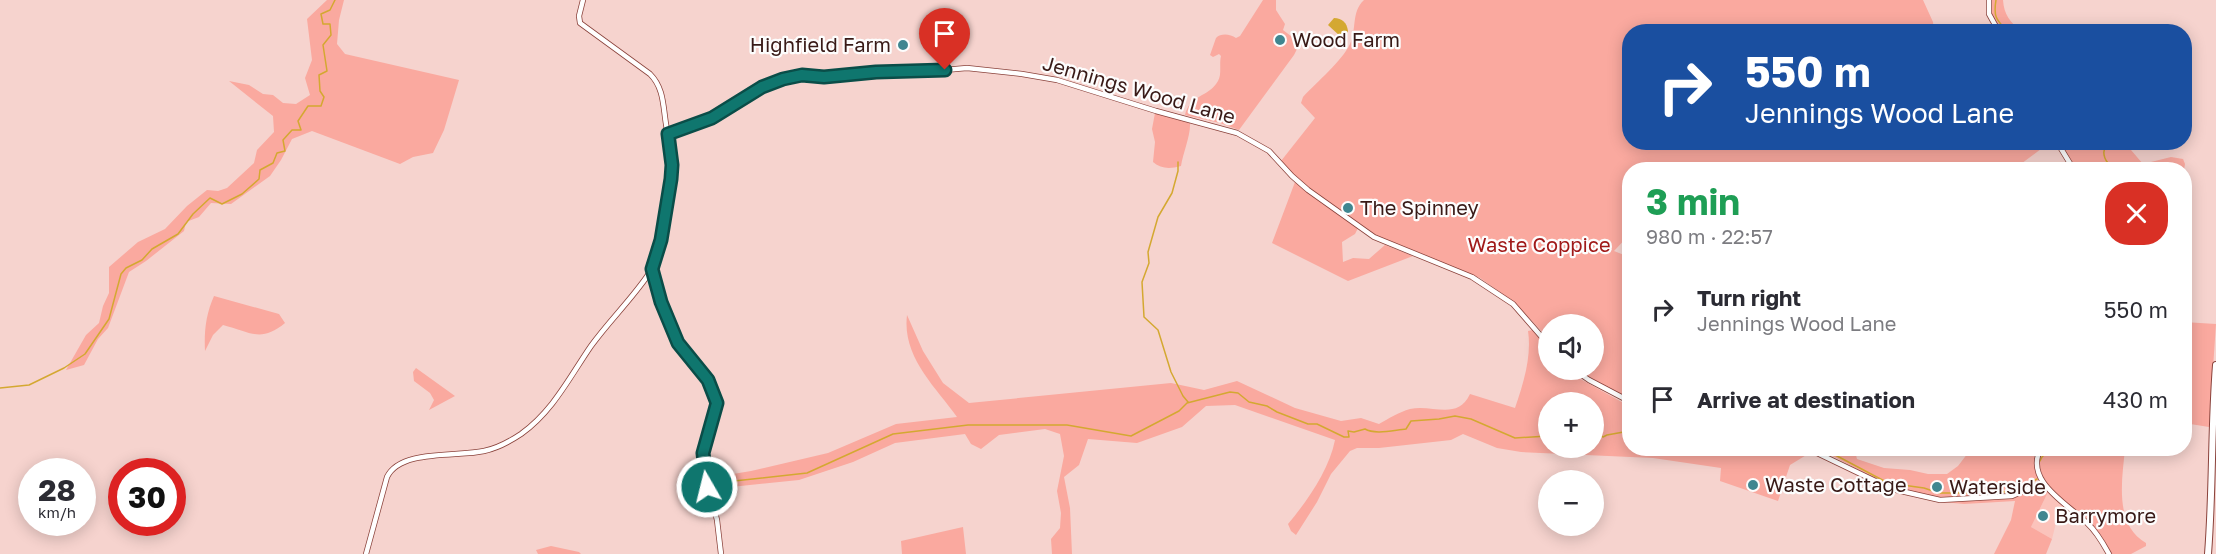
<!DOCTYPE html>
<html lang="en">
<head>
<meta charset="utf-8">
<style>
	body { margin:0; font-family:"Golos Text",sans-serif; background:#f2f2f3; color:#2b2b33; height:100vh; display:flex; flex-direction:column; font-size:22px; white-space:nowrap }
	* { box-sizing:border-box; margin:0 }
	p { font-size:20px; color:#7c7c81 }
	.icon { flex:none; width:33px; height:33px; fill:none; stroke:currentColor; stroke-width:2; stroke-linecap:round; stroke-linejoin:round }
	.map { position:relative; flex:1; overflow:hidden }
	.side { position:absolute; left:1622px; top:162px; width:570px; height:294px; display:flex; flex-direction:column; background:#fff; border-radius:24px; box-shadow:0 3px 15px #0003 }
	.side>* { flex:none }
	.top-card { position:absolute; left:1622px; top:24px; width:570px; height:126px; border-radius:24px; box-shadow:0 3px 15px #0003; background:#1a4fa0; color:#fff; overflow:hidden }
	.controls { position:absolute; left:1538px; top:314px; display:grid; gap:12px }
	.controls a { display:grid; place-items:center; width:66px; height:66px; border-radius:50%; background:#fff; box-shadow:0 3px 15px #0003; font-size:30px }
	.speed { position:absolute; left:18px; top:458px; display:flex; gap:12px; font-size:30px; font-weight:700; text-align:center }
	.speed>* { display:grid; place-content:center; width:78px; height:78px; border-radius:50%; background:#fff; box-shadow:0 3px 15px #0003; line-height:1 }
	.speed small { font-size:15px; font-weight:400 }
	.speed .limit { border:9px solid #d22; background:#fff; color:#111 }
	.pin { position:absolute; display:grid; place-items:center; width:51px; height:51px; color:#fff; margin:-62px -26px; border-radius:50% 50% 50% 0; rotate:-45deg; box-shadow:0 0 6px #0007 }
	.pin .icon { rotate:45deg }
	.me { position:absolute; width:66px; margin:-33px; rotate:352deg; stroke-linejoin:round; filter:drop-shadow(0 0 4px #0008) }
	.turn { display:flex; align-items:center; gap:21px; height:126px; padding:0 24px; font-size:27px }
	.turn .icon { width:78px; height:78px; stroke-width:2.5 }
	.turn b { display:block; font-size:42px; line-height:51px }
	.round { display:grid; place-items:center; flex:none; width:63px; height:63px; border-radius:24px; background:#f2f2f3 }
	.headline { display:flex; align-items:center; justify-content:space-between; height:102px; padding:0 24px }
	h1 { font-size:36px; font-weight:700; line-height:45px; color:#1e9e55 }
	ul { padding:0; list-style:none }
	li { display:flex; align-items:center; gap:18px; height:90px; padding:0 24px }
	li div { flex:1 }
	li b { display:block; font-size:22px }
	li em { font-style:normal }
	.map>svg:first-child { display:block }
	.built { fill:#fbc3bb }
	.green { fill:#faa99f; fill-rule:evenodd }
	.water { fill:#d4a831 }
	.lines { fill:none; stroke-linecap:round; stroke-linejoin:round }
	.stream { stroke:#d4a831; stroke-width:1.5 }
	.minor-casing { stroke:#8a423b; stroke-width:6 }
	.major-casing { stroke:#8a423b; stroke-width:8 }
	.minor { stroke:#fff; stroke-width:4.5 }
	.major { stroke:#fff; stroke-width:6 }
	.route-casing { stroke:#0a4d48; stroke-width:15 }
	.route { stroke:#0f766e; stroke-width:10 }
	.poi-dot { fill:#408690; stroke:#fdfdfd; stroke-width:2 }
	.labels { text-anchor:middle; stroke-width:4.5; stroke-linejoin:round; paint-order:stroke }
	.poi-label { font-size:20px; fill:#391a17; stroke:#fdfdfd; text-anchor:start }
	.street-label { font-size:20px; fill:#391a17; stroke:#fdfdfd }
	.park-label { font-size:20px; fill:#a01a19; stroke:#fdfdfd }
</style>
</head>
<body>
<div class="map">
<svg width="2216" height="554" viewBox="0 0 2216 554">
	<rect width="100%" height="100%" fill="#f6d3ce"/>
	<path class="built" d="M2048,492L2064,507L2057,519L2052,539L2031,527Z"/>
	<path class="green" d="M327,0H344L339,20L337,44L345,54L459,80L444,130L433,153L413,157L400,164L312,131L292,139L281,160L270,176L231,204L211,203L199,217L186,222L184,231L146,261L129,272L108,328L98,339L84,365L66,370L86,335L99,323L103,306L109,293V267L138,242L165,229L187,206L207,190L218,191L227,188L254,163L257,150L274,132L273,116L229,81L249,85L263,94L273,95L283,103L296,104L310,95L305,78L312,60L307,19Z
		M1263,0H1276V10L1285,24L1283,30L1300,43L1294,55L1239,130L1220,123L1185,115C1190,94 1208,98 1218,81C1222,74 1219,64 1221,56L1219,54L1213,57L1210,55L1216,38C1221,33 1230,34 1236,38L1240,36Z
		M1364,0H1923L1933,22L1934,31L1629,32V142L2049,143L2014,169L1629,170V235L1614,251L1629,257V398L1597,382L1578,369H1593V324H1548V338L1514,302L1480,278L1376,236L1310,190L1293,175L1281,161L1315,118L1301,103L1303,97C1317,82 1342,61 1350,44C1357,29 1351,12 1364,0Z
		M1991,0H2003C2004,15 2010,21 2020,31H2002L1991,14Z
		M1155,113L1190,122C1191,135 1183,153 1181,166C1170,169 1161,169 1153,162L1155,142L1152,129Z
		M2060,143H2125L2143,164L2171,157L2183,159L2185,164L2184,170L2077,169Z
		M1295,182L1358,228L1355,234L1342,242L1343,262L1353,258L1369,259L1385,245L1413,256L1348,281L1272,243Z
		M214,296L279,314L285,323C261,343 250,332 223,325L213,335L205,351C204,331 206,314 214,296Z
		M907,315L923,351L943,383L969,403L1171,383L1204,390L1237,381L1295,408L1341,421L1361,418L1379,424C1388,419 1399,412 1410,409C1433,404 1457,421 1470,394L1515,408C1523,385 1532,356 1528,331L1533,330L1548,348V369H1568L1575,376L1629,406V448H1785L1783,452L1795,455L1808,454L1790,465L1778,501L1720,481L1721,468L1653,458L1521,452L1497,448L1463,434L1451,440L1379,448H1357L1350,451L1331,474L1317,502L1296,535L1291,531L1288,524C1308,500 1329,470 1335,440L1235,405L1206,406L1182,427L1137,443L1088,439L1079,465L1064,477L1070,508L1072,554H1052L1051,539L1060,528L1061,513L1057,491L1064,456L1060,434L1045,429L999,435L981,449L971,444L965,434L895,443L853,462L799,480L712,489L709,478L751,471L828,453L896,424L957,417C935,386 902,357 907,315ZM1548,402H1593V447H1548Z
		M2184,322L2216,324L2209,427L2184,423Z
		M416,368L455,396L429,410L434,400L430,393L414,381L413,372Z
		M1801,449H1846L1856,455L1857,459L1884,468L1910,470L1928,474H1947L1958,466L1971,449H2031L2035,459L2038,480L2016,492L1939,498L1895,489L1823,451Z
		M2044,449H2125C2122,480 2114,525 2146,543V546L2131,554H2112C2106,543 2099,531 2090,522C2072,505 2025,478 2044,449Z
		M2042,485L2048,492L2031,527L2052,539L2046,554H1994L2011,520L2015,501L1964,504L1943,502L2012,499Z
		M963,527L966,554H902L901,541Z
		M551,546L579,552L581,554H538L536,550Z"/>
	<path class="water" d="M1334,18C1342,18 1347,23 1348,31L1346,35L1341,37L1328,25Z"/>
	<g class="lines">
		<path class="stream" d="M1996,0C1993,18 1997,20 2008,32
			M1178,162V171L1172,193L1158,217L1148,252L1149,263L1142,282L1144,317L1158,330L1171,372L1183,396L1188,402
			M2107,170L2108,163C2102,156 2103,149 2107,142
			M0,388L29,385L64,368L85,354L109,319L121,274L126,268L142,260L152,249L178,234L193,214L210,198L222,204L242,194L259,179L260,170L273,163L277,153L285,151L283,140L292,130H301L298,121L308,106H321L324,97L320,91L319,75L327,71L323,45L331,35L330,24H323L321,14L330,10L335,0
			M1593,431L1603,437L1607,435L1629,431
			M1734,448L1748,454
			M1822,448L1888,483L1924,488L1939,493H1960
			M2040,461L2042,457L2051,448
			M716,483L807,473L893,434L968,425H1067L1131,436L1179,411L1187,403L1230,392L1238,393L1249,402L1267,406L1277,412L1308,424H1317L1344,437H1349L1348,431L1354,432L1365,429C1375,435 1394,430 1406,429L1411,421L1439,419L1455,416L1471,419L1515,438L1548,436
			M1999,492L2015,491L2037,479
			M1965,493L1993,492"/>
		<g class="minor-casing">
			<path id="minor" d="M1989,0V14L1999,32
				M668,134L712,118L762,87L783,79L803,75L824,77L876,72L933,71L967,68L1022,74L1057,80L1156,111L1237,133L1269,151L1292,176L1308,190L1374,237L1472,277L1513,304L1548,344
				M2057,142L2074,170
				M652,269L661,302L678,343L707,380L717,403L703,453V464L717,520L721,554
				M1573,369L1589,380L1629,401
				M1776,448L1817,453L1892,489L1940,500L2012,496L2042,483
				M2041,448C2023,481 2068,504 2087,523C2096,531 2103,543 2109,554
				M366,554L387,477C400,449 458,457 484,451C498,448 509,442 521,434C553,411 569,378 591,346C609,321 631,300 648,275C660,258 673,187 672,165C671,151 668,138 666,124C663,106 664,88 650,74L580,23L579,16L583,0"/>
		</g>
		<g class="major-casing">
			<path id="major" d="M2208,554C2213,491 2211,428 2216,365"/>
		</g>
		<use href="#minor" class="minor"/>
		<use href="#major" class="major"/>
	</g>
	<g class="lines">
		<g class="route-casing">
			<path id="route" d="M707,487L703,453L717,403L708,380L678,343L661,302L652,269L661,240L671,179L672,165L668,134L712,118L762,87L783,79L802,75L824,77L876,72L945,70"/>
		</g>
		<use href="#route" class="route"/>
	</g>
	<g class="poi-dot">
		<circle cx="1280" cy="40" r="6"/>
		<circle cx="903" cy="45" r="6"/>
		<circle cx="1348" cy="208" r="6"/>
		<circle cx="1753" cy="485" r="6"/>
		<circle cx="1937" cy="487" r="6"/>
		<circle cx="2043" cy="516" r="6"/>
	</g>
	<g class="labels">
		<g class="poi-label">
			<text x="1292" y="47">Wood Farm</text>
			<text x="891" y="52" text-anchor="end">Highfield Farm</text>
			<text x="1360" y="215">The Spinney</text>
			<text x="1765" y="492">Waste Cottage</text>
			<text x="1949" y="494">Waterside</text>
			<text x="2055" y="523">Barrymore</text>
		</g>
		<g class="street-label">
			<text transform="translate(1139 90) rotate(16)" y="7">Jennings Wood Lane</text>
		</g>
		<g class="park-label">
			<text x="1539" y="252">Waste Coppice</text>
		</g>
	</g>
</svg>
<div class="controls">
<a><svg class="icon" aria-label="sound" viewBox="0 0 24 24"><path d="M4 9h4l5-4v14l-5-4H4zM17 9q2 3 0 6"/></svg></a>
<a>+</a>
<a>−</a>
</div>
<div class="speed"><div>28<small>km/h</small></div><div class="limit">30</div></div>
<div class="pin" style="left:945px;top:70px;background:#d93025"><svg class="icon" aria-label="arrive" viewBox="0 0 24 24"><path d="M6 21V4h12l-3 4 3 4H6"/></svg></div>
<svg class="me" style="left:707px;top:487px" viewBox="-20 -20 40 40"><circle r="17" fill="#0f766e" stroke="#fff" stroke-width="3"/><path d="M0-11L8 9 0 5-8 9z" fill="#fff"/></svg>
<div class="top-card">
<div class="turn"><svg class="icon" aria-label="right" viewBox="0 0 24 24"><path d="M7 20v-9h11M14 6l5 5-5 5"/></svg><div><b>550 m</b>Jennings Wood Lane</div></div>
</div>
<section class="side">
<div class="headline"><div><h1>3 min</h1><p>980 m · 22:57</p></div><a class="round" style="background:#d93025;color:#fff"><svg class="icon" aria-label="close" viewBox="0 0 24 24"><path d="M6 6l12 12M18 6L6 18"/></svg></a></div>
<ul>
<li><svg class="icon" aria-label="right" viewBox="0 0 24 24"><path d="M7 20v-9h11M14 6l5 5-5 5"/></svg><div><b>Turn right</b><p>Jennings Wood Lane</p></div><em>550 m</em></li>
<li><svg class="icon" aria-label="arrive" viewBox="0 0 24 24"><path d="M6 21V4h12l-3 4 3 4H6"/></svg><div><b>Arrive at destination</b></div><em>430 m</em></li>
</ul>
</section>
</div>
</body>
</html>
